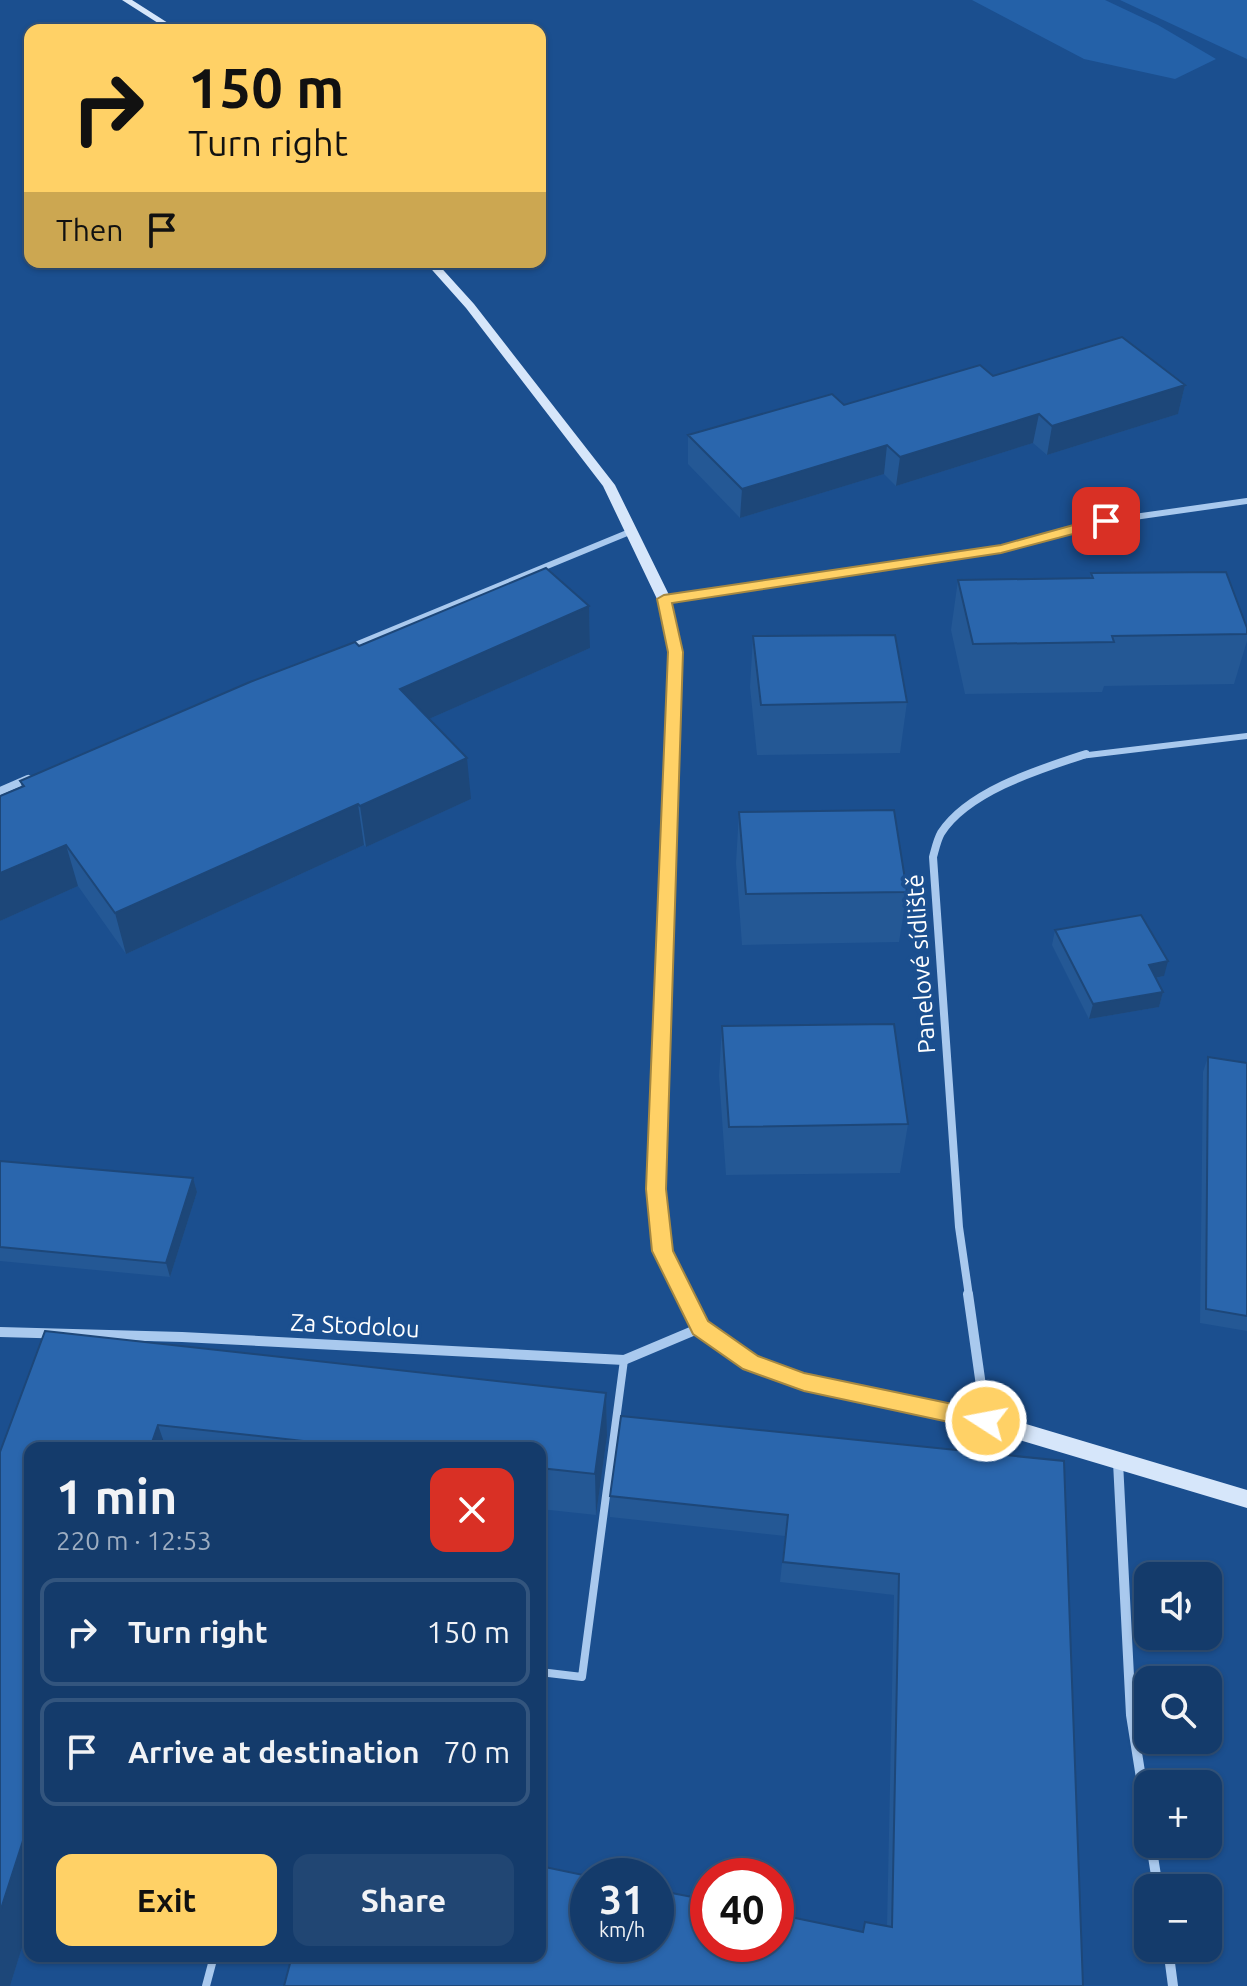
<!DOCTYPE html>
<html lang="en">
<head>
<meta charset="utf-8">
<style>
	body { margin:0; font-family:Ubuntu,sans-serif; background:#214673; color:#f1f3f6; height:100vh; display:flex; flex-direction:column; font-size:30px; white-space:nowrap }
	* { box-sizing:border-box; margin:0 }
	p { font-size:26px; color:#9dadc1 }
	.icon { flex:none; width:44px; height:44px; fill:none; stroke:currentColor; stroke-width:2; stroke-linecap:round; stroke-linejoin:round }
	.map { position:relative; flex:1; overflow:hidden }
	.details { position:absolute; left:24px; top:1442px; width:522px; height:520px; display:flex; flex-direction:column; background:#143b6b; border-radius:16px; box-shadow:0 2px 6px #0004,0 0 0 2px #33557e }
	.details>* { flex:none }
	.banner { position:absolute; left:24px; top:24px; width:522px; height:244px; border-radius:16px; box-shadow:0 2px 6px #0004,0 0 0 2px #33557e; background:#ffd166; color:#111; overflow:hidden }
	.fabs { position:absolute; left:1134px; top:1562px; display:grid; gap:16px }
	.fabs a { display:grid; place-items:center; width:88px; height:88px; border-radius:16px; background:#143b6b; box-shadow:0 2px 6px #0004,0 0 0 2px #33557e; font-size:40px }
	.speed { position:absolute; left:570px; top:1858px; display:flex; gap:16px; font-size:40px; font-weight:700; text-align:center }
	.speed>* { display:grid; place-content:center; width:104px; height:104px; border-radius:50%; background:#143b6b; box-shadow:0 2px 6px #0004,0 0 0 2px #33557e; line-height:1 }
	.speed small { font-size:20px; font-weight:400 }
	.speed .limit { border:12px solid #d22; background:#fff; color:#111 }
	.pin { position:absolute; display:grid; place-items:center; width:68px; height:68px; color:#fff; margin:-34px; border-radius:16px; box-shadow:0 4px 12px #0006 }
	.me { position:absolute; width:88px; margin:-44px; rotate:281deg; stroke-linejoin:round; filter:drop-shadow(0 0 6px #0008) }
	.turn { display:flex; align-items:center; gap:28px; height:168px; padding:0 32px; font-size:36px }
	.turn .icon { width:104px; height:104px; stroke-width:2.5 }
	.turn b { display:block; font-size:56px; line-height:68px }
	.then { display:flex; align-items:center; height:76px; padding:0 32px; background:#0003; gap:16px; font-size:30px }
	.round { display:grid; place-items:center; flex:none; width:84px; height:84px; border-radius:16px; background:#214673 }
	.summary { display:flex; align-items:center; justify-content:space-between; height:136px; padding:0 32px }
	h1 { font-size:48px; font-weight:700; line-height:60px }
	.button { display:flex; gap:16px; margin-top:auto; padding:16px 32px }
	.button a { flex:1; height:92px; border-radius:16px; background:#ffd166; color:#111; font-size:32px; font-weight:700; line-height:92px; text-align:center }
	.button a+a { background:#214673; color:#f1f3f6 }
	ul { padding:0; list-style:none }
	li { display:flex; align-items:center; gap:24px; height:108px; margin:0 16px 12px; padding:0 16px; border:4px solid #33557e; border-radius:16px }
	li div { flex:1 }
	li b { display:block; font-size:30px }
	li em { font-style:normal }
	.map>svg:first-child { display:block }
	.green { fill:#2461a8 }
	.lines { fill:none; stroke-linecap:round; stroke-linejoin:round }
	.lane { stroke:#a9c9ee; stroke-width:8 }
	.street-far2 { stroke:#a9c9ee; stroke-width:6 }
	.street-far1 { stroke:#a9c9ee; stroke-width:8 }
	.street { stroke:#a9c9ee; stroke-width:10 }
	.secondary { fill:#d6e6fa; fill-rule:evenodd }
	.wall { fill:#245895 }
	.shaded-wall { fill:#1d4779 }
	.building { fill:#2a66ad; stroke:#1d4779; stroke-width:2 }
	.route { fill:#ffd166; stroke:#a68842; stroke-width:2 }
	.labels { text-anchor:middle; stroke-width:8; stroke-linejoin:round; paint-order:stroke }
	.street-label { font-size:24px; fill:#fff; stroke:#1b4f8f }
</style>
</head>
<body>
<div class="map">
<svg width="1247" height="1986" viewBox="0 0 1247 1986">
	<rect width="100%" height="100%" fill="#1b4f8f"/>
	<path class="green" d="M972,0H1105L1158,25L1216,59L1175,79L1084,59Z
		M1120,0H1247V59Z"/>
	<g class="lines">
		<path class="lane" d="M540,1672L582,1677L624,1360
			M206,1986L214,1956"/>
		<path class="street-far2" d="M664,599L1001,549L1106,521L1247,501
			M348,648L632,531
			M1080,756L1247,736"/>
		<path class="street-far1" d="M0,791L28,779
			M969,1296L959,1227L933,857C935,850 937,840 941,833C968,791 1040,769 1086,754"/>
		<path class="street" d="M968,1294L986,1421
			M0,1332L182,1337L624,1360L700,1328
			M1118,1462L1131,1715L1148,1822
			M1151,1844L1158,1888
			M1168,1948L1173,1986"/>
		<path class="secondary" d="M122,0H132L179,30H169Z
			M425,262H436L474,304L615,485L671,599L682,652L665,1189L672,1251L708,1321L758,1357L804,1374L986,1412L1247,1490V1508L986,1430L804,1390L744,1369L694,1333L654,1251L647,1189L668,652L657,599L603,486L466,308Z"/>
	</g>
	<path class="wall" d="M993,376L1185,385L1178,414L1047,455L1033,443L896,486L884,474L740,518L688,464V435Z
		M1091,573L1247,628V641L1234,684L1104,686L1102,692L965,694L951,630L958,580L1090,578Z
		M589,606L590,648L429,719L471,799L366,847L364,845L126,954L78,886L0,921V796L22,787L20,781L359,646Z
		M753,636L907,702L900,753L757,755L750,687Z
		M739,812L907,892L899,942L742,945L736,863Z
		M1055,930L1164,976L1156,978L1163,992L1159,1007L1089,1019L1052,945Z
		M722,1026L908,1124L900,1173L726,1175L719,1076Z
		M1208,1057L1247,1063V1331L1200,1323L1203,1072Z
		M0,1161L193,1178L197,1192L170,1277L0,1261Z
		M45,1331L606,1393L607,1436L596,1515L540,1509V1448H30V1922L10,1986H0V1452Z
		M1064,1461L1083,1986L862,1931L865,1922L887,1927L894,1595L780,1582L785,1536L610,1517V1496Z"/>
	<path class="shaded-wall" d="M1185,385L1178,414L1047,455L1052,426Z
		M1039,414L1033,443L896,486L900,457Z
		M887,445L884,474L740,518L742,489Z
		M589,606L590,648L404,730L400,689Z
		M467,758L471,799L366,847L360,806Z
		M358,804L364,845L126,954L115,913Z
		M66,845L78,886L0,921V873Z
		M1168,961L1164,976L1145,980L1149,965Z
		M1163,992L1159,1007L1089,1019L1093,1004Z
		M193,1178L197,1192L170,1277L166,1263Z
		M606,1393L607,1436L596,1515L595,1474Z
		M158,1425L166,1448H150Z
		M30,1819V1922L10,1986H0V1912Z"/>
	<path class="building" d="M1122,337L1185,385L1052,426L1039,414L900,457L887,445L742,489L688,435L832,394L844,405L980,365L993,376Z
		M546,568L589,606L400,689L467,758L360,806L358,804L115,913L66,845L0,873V796L24,786L20,781L250,682L355,642L359,646Z
		M1226,572L1247,628V634L1112,636L1114,642L973,644L958,580L1093,578L1091,573Z
		M895,635L907,702L761,705L753,636Z
		M894,810L907,892L746,894L739,812Z
		M1141,915L1168,961L1149,965L1163,992L1093,1004L1055,930Z
		M894,1024L908,1124L729,1127L722,1026Z
		M1208,1057L1247,1063V1316L1206,1309Z
		M0,1161L193,1178L166,1263L0,1247Z
		M45,1331L606,1393L595,1474L540,1468V1448H366L158,1425L150,1448H30V1819L0,1912V1452Z
		M621,1416L1064,1461L1083,1986H284L292,1956H540V1866L588,1876V1944H656V1890L708,1900V1944H776V1914L863,1932L865,1922L892,1927L899,1574L783,1562L788,1515L610,1496Z"/>
	<path class="route" d="M1106,516L1111,518V524L1001,553L672,603L683,652L666,1189L673,1251L708,1321L758,1356L804,1373L986,1411L993,1414L996,1421L993,1428L986,1430L804,1391L743,1369L693,1334L652,1251L646,1189L668,652L657,599L664,595L1001,545Z"/>
	<g class="labels">
		<g class="street-label">
			<text transform="translate(921 964) rotate(-94)" y="8">Panelové sídliště</text>
			<text transform="translate(355 1326) rotate(3)" y="8">Za Stodolou</text>
		</g>
	</g>
</svg>
<div class="fabs">
<a><svg class="icon" aria-label="sound" viewBox="0 0 24 24"><path d="M4 9h4l5-4v14l-5-4H4zM17 9q2 3 0 6"/></svg></a>
<a><svg class="icon" aria-label="search" viewBox="0 0 24 24"><circle cx="10" cy="10" r="6"/><path d="M15 15l6 6"/></svg></a>
<a>+</a>
<a>−</a>
</div>
<div class="speed"><div>31<small>km/h</small></div><div class="limit">40</div></div>
<div class="pin" style="left:1106px;top:521px;background:#d93025"><svg class="icon" aria-label="arrive" viewBox="0 0 24 24"><path d="M6 21V4h12l-3 4 3 4H6"/></svg></div>
<svg class="me" style="left:986px;top:1421px" viewBox="-20 -20 40 40"><circle r="17" fill="#ffd166" stroke="#fff" stroke-width="3"/><path d="M0-11L8 9 0 5-8 9z" fill="#fff"/></svg>
<div class="banner">
<div class="turn"><svg class="icon" aria-label="right" viewBox="0 0 24 24"><path d="M7 20v-9h11M14 6l5 5-5 5"/></svg><div><b>150 m</b>Turn right</div></div>
<div class="then">Then<svg class="icon" aria-label="arrive" viewBox="0 0 24 24"><path d="M6 21V4h12l-3 4 3 4H6"/></svg></div>
</div>
<section class="details">
<div class="summary"><div><h1>1 min</h1><p>220 m · 12:53</p></div><a class="round" style="background:#d93025;color:#fff"><svg class="icon" aria-label="close" viewBox="0 0 24 24"><path d="M6 6l12 12M18 6L6 18"/></svg></a></div>
<ul>
<li><svg class="icon" aria-label="right" viewBox="0 0 24 24"><path d="M7 20v-9h11M14 6l5 5-5 5"/></svg><div><b>Turn right</b></div><em>150 m</em></li>
<li><svg class="icon" aria-label="arrive" viewBox="0 0 24 24"><path d="M6 21V4h12l-3 4 3 4H6"/></svg><div><b>Arrive at destination</b></div><em>70 m</em></li>
</ul>
<div class="button"><a>Exit</a><a>Share</a></div>
</section>
</div>
</body>
</html>
